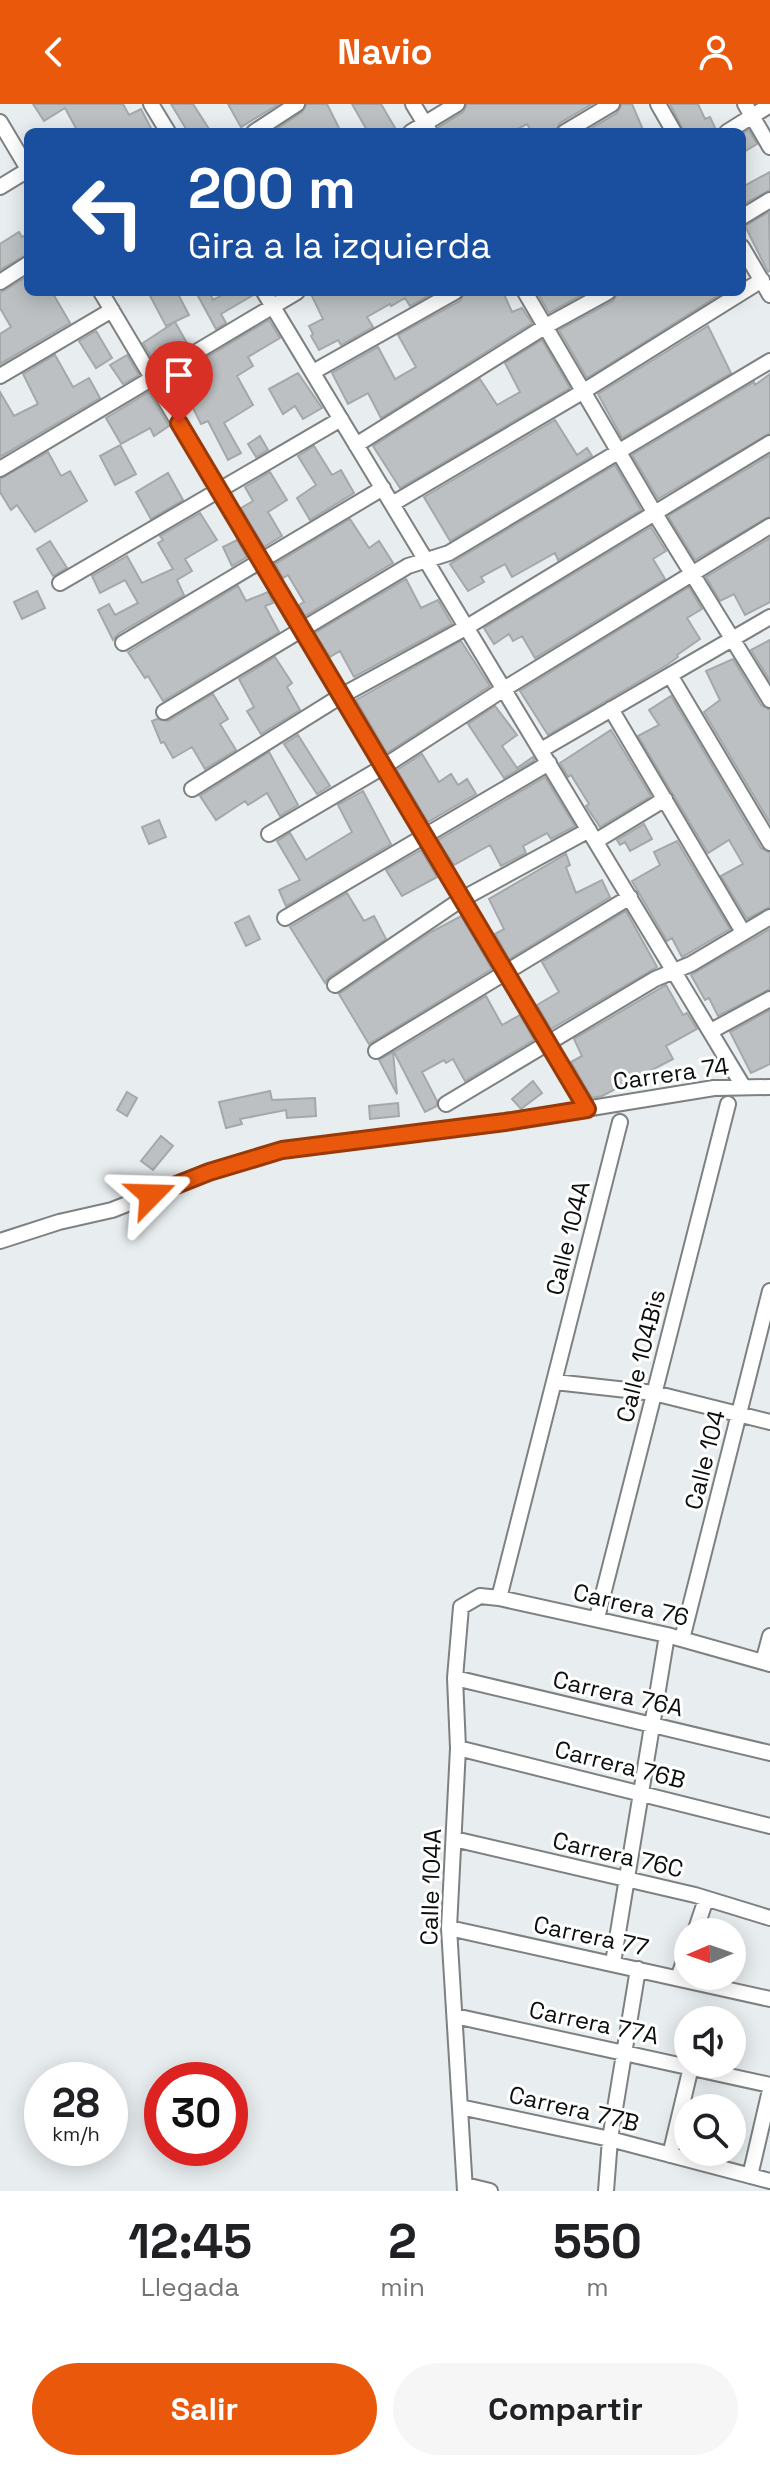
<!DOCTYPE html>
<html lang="es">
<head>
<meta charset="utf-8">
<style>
	body { margin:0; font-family:"Space Grotesk",sans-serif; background:#f6f6f6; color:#202124; height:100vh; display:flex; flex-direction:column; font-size:30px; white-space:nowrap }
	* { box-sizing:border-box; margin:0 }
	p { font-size:26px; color:#757577 }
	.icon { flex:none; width:44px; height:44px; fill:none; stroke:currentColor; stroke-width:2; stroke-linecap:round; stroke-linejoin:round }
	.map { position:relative; height:2087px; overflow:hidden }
	.panel { display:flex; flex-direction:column; background:#fff; flex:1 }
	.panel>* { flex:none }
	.guide { position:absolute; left:24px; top:24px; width:722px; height:168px; border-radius:12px; box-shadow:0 4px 20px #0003; background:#1a4fa0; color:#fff; overflow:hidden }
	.needle { width:52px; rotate:268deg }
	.controls { position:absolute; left:674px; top:1814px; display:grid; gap:16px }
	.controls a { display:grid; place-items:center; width:72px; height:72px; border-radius:50%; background:#fff; box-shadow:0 4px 20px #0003; font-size:40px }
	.speed { position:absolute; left:24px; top:1958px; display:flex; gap:16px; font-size:40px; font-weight:700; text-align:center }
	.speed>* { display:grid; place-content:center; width:104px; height:104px; border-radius:50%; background:#fff; box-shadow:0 4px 20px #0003; line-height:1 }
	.speed small { font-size:20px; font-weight:400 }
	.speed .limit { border:12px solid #d22; background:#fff; color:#111 }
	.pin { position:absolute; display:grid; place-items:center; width:68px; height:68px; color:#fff; margin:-82px -34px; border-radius:50% 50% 50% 0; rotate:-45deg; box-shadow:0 0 8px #0007 }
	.pin .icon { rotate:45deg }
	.me { position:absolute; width:88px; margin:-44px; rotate:68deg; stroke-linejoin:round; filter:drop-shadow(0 0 6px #0008) }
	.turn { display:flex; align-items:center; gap:28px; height:168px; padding:0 32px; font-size:36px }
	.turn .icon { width:104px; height:104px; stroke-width:2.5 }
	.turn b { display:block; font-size:56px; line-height:68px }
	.eta { display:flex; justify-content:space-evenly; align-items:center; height:136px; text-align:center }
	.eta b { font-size:48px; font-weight:800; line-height:56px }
	.action { display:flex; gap:16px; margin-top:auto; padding:16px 32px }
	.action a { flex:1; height:92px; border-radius:48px; background:#ea580c; color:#fff; font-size:32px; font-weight:800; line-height:92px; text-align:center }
	.action a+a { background:#f6f6f6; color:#202124 }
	header { display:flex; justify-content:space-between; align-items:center; height:104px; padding:0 32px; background:#ea580c; color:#fff; font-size:36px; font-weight:800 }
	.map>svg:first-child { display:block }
	.building { fill:#bcc0c2; stroke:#a4a8aa; stroke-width:2 }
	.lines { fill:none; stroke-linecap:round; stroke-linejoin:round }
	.street-casing { stroke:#7d8182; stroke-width:18 }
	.street { stroke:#fff; stroke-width:14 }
	.route-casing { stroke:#983908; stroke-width:20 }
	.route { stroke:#ea580c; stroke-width:14 }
	.labels { text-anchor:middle; stroke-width:6; stroke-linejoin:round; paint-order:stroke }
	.street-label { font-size:24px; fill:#0d0f0f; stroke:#fff }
</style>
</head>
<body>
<header><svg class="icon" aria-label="back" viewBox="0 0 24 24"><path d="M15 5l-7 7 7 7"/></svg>Navio<svg class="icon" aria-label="person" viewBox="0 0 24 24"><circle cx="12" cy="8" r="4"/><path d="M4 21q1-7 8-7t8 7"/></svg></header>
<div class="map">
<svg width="770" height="2087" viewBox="0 0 770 2087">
	<rect width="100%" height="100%" fill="#e8edef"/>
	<path class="building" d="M33,0H123L129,11L141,5L153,28H78L65,4L44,17Z
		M171,0H193L211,28H188Z
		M228,0H279L241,23Z
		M307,0H327L341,28H272L302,8Z
		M352,0H381L395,24L388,28H368Z
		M467,0H592L560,19L555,28H532L527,20L512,28H440L439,23L463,8Z
		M622,0H632L644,28H585L617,9Z
		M670,0H698L705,15L710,13L717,28H684Z
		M749,26L757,40L742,49V30Z
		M770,68V86L742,101V83Z
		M769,108L770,167L768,168L745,122Z
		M19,128L22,133L28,130V150L0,166V140Z
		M28,172V188H52L70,219L0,260V230L11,223L0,204V189Z
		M148,188H177L189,211L166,222Z
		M209,188L213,196L228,188H254L255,190L221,210L226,219L216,225L198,192Z
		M310,188H435L410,202L405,194L391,202L390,200L367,213L373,223L341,241L338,236L319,246L311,232L313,230L309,222L323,215Z
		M465,188H503L512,208L522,204L532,219L381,314L368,289L348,300L332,269L378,243L395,275L416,263L398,231L460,197Z
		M537,188H587L549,209Z
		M618,188H724L587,274L559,226L613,197Z
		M269,216L280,234L248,253L253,262L237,272L253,301L224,319L241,349L228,356L208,317L201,320L191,300L188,301L181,290L175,294L166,278Z
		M175,218L188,241L156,261L143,239Z
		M708,222L731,269L622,334L598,290Z
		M96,227L112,254L96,264L79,237Z
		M542,236L570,284L400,384L373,342L480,275L497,301L520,288L505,259Z
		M55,251L73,283L89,274L100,294L0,353V288L14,312L38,300L23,270Z
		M127,251L139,271L123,280L110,261Z
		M298,269L322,304L303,315L295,302L283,310L269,285Z
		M770,270V329L658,395L632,351L754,278L755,281Z
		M149,288L169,322L154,332L150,324L121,340L106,314Z
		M555,316L577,351L587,344L592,352L450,437L424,393Z
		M260,332L268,346L256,353L248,340Z
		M120,341L136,370L115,381L100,352Z
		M314,342L332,371L341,366L354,389L310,416L297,394L316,381L298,352Z
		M48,348L61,372L70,367L87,397L35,428L17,401L11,406L0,388V375Z
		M770,351V412L695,456L668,412Z
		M615,361L641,406L558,456L555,449L512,473L505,460L481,473L484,478L468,487L450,460Z
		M270,368L287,396L268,408L282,432L264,443L241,404L253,397L245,383Z
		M168,369L183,396L151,415L136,388Z
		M200,409L217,436L185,455L192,467L177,476L184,491L118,530L113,536L98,506L109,500L115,511L138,499L125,476L100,489L92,472L127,452L142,479L173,465L158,439L163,436L160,432Z
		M350,415L369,444L379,437L393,459L305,512L299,501L304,498L288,471L283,474L275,460Z
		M651,423L666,447L653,455L665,475L535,554L522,532L513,537L509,530L494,540L484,524Z
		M770,434V498L745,511L734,490L720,497L706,473Z
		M237,436L247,453L232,462L223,443Z
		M50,437L67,464L53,472L37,445Z
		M406,475L421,504L438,496L452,520L354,573L340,547L330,553L315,529Z
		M238,482L246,497L268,488L273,499L265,502L279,528L163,597L148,572L145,574L128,548Z
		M689,483L702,505L687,514L700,535L677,551L678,553L667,561L548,631L520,587Z
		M37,487L45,504L22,515L14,498Z
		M770,536V577L751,546Z
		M461,537L490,582L387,649L356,596Z
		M275,553L292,579L287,583L300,606L261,630L247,607L254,603L239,575Z
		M733,555L761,601L770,606V719L704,608L720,596L706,567Z
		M213,590L228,615L220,620L236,646L205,665L192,643L173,654L164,638L161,639L152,617L157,615L168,617Z
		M671,592L761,744L770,749V803L747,815L721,772L743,760L729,736L708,749L638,632L659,621L649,606Z
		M495,602L517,631L502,642L517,664L533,653L535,656L504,674L468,620Z
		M611,626L651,692L600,723L586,702L589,700L571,671L568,673L560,659Z
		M298,631L330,682L317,690L284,640Z
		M269,648L298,701L280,712L267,689L248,701L245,697L216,716L200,692Z
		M422,650L439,678L451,670L458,681L467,675L476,690L428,718L397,666Z
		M545,673L575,722L551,735L547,729L523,742L526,749L501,762L490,741L454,761L438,736Z
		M363,687L391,740L286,802L279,786L300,776L277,737L290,729L306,756L352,728L338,701Z
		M159,716L166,733L149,740L142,723Z
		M644,720L652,735L630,747L625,738L620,741L617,736Z
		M677,737L730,825L682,853L672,834L667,837L632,777L660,761L654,748Z
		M421,746L437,773L402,792L386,766Z
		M566,750L570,761L566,763L576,789L602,776L610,793L509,855L495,830L504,825L489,795Z
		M347,789L364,817L374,812L386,835L329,873L325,879L290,823Z
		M626,807L657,863L551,925L537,901L559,888L542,858Z
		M249,812L260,835L246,842L235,819Z
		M461,812L492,865L369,940L339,890L431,828Z
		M770,825V885L718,912L709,894L705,896L691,871Z
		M666,881L683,911L687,909L697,925L666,942L673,955L602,992L592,994L571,958L582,952L574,935Z
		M486,892L502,921L520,911L534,936L465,977L453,955L446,959L444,956L422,968L437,997V1002L425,1008L394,948Z
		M770,906V960L751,969L730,928Z
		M393,948L397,990L379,956Z
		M533,977L542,989L521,1005L512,995Z
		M270,987L272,996L315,994L316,1012L287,1014L286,1006L240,1015L242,1020L226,1024L219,998Z
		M127,988L137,994L127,1012L117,1006Z
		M398,999L399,1012L370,1015L369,1002Z
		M161,1032L173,1042L153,1066L141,1057Z"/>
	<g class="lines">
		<g class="street-casing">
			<path id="street" d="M151,0L168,28
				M413,0L430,28
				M658,0L674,28
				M745,0L770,43
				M0,18L28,65
				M254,28L297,0
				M411,28L457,0
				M565,28L612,0
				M727,28L770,1
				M0,83L28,66
				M742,113L770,96
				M742,143L770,191
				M0,178L28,160
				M101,188L587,1005
				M264,188L743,982
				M525,188L654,408L770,596
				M313,268L455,188
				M0,272L112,206
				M356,341L546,222L608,188
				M0,365L297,188
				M392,400L584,287L762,176
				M60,479L341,315
				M123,539L383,384
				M670,571L770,739
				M611,605L743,828
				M164,608L408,462L449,449L770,257
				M541,646L770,513
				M192,685L341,592L467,523L770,339
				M269,730L383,663L504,585L770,422
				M596,737L665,695
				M285,814L549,659
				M335,881L462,795L589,726
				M711,927L770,895
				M376,947L630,793
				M446,1000L655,875L691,860L770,813
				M0,1137L59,1118L112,1106L209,1068L282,1046L505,1018L714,984L770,983
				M555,1278L654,1289L770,1318
				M499,1494L620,1018
				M597,1514L728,1000
				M682,1535L770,1187
				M763,1558L770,1532
				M455,1574L770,1649
				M458,1644L770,1722
				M454,1735L695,1791L770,1814
				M449,1824L770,1895
				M695,1828L706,1795
				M613,1859L667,1531
				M678,1874L688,1846
				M455,1912L770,1981
				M460,2003L610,2035L770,2077
				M670,2051L691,1963
				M750,2072L770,1986
				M465,2081L490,2087
				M465,2087L449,1824L458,1644L455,1574L461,1503L480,1492L499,1494L667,1531L770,1560
				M606,2087L610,2035L638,1865"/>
		</g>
		<use href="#street" class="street"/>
	</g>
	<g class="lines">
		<g class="route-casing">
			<path id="route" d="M151,1091L209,1068L282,1046L505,1018L587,1005L179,319"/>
		</g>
		<use href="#route" class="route"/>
	</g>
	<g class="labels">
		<g class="street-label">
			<text transform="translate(671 970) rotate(-8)" y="8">Carrera 74</text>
			<text transform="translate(568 1134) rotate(-76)" y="8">Calle 104A</text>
			<text transform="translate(641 1252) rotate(-76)" y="8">Calle 104Bis</text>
			<text transform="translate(705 1356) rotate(-76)" y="8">Calle 104</text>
			<text transform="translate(631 1501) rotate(13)" y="8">Carrera 76</text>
			<text transform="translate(618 1590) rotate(13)" y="8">Carrera 76A</text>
			<text transform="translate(620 1661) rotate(14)" y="8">Carrera 76B</text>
			<text transform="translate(618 1751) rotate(13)" y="8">Carrera 76C</text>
			<text transform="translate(431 1783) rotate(-88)" y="8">Calle 104A</text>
			<text transform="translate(591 1832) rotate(12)" y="8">Carrera 77</text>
			<text transform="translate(594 1919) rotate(12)" y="8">Carrera 77A</text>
			<text transform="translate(574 2005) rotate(13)" y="8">Carrera 77B</text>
		</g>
	</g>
</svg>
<div class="controls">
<a><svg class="needle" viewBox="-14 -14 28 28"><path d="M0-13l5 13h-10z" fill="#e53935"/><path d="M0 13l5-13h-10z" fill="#757577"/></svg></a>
<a><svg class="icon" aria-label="sound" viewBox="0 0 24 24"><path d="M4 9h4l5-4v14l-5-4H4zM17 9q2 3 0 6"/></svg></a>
<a><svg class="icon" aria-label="search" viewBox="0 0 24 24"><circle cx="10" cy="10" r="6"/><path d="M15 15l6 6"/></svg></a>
</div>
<div class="speed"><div>28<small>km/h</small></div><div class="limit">30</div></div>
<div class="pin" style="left:179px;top:319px;background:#d93025"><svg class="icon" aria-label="arrive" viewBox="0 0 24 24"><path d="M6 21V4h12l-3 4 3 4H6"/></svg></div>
<svg class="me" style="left:151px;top:1091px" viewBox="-20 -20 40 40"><path d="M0-17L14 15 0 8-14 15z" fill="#ea580c" stroke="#fff" stroke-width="4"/></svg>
<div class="guide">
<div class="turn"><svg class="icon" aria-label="left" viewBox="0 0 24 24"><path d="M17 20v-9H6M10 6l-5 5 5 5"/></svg><div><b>200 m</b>Gira a la izquierda</div></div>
</div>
</div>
<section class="panel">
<div class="eta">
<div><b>12:45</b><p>Llegada</p></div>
<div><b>2</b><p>min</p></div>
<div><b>550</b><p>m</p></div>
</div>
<div class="action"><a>Salir</a><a>Compartir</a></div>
</section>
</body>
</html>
